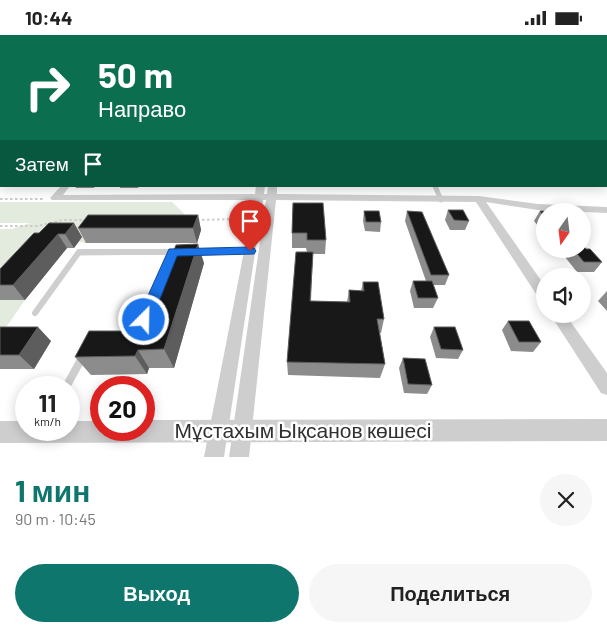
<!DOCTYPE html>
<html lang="ru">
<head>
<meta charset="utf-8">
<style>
	body { margin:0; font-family:Barlow,sans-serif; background:#f6f6f6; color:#222; height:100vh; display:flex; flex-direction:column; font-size:19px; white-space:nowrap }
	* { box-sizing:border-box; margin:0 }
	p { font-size:16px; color:#767676 }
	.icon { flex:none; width:28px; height:28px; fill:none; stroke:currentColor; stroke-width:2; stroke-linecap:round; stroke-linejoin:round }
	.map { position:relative; height:422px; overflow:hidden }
	.panel { display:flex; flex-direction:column; background:#fff; flex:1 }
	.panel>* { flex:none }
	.guide { position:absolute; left:0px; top:0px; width:608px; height:152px; box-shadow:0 2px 12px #0003; background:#0b6e4f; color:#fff; overflow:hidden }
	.needle { width:32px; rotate:194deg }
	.fabs { position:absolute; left:536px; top:168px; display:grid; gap:10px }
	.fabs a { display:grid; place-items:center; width:55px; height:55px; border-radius:50%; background:#fff; box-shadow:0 2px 12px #0003; font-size:25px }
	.speed { position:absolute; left:15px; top:341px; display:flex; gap:10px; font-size:25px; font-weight:700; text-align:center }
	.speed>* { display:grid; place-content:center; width:65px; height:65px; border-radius:50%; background:#fff; box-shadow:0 2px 12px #0003; line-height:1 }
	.speed small { font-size:12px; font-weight:400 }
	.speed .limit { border:8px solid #d22; background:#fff; color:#111 }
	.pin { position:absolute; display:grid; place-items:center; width:42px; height:42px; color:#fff; margin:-51px -21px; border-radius:50% 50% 50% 0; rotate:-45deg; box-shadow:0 0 5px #0007 }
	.pin .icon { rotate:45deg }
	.me { position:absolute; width:55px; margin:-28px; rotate:23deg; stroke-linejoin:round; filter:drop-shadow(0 0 4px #0008) }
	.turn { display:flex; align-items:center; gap:18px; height:105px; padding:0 15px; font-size:22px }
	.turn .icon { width:65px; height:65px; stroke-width:2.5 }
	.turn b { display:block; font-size:35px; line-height:42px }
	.then { display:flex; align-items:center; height:48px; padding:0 15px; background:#0003; gap:10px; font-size:19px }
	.round { display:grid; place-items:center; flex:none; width:52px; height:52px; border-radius:26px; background:#f6f6f6 }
	.overview { display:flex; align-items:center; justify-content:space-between; height:85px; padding:0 15px }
	h1 { font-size:30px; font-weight:700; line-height:38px; color:#0f766e }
	.action { display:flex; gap:10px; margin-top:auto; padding:10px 15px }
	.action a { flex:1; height:58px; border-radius:30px; background:#0f766e; color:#fff; font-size:20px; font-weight:700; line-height:58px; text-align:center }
	.action a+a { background:#f6f6f6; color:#222 }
	.status { display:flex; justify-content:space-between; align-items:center; height:35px; padding:0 25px; background:#fff; direction:ltr }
	.status svg { height:14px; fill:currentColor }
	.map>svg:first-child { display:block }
	.green { fill:#e3eade }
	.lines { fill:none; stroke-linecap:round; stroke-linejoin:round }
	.path { stroke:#cbcbcb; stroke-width:2; stroke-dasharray:2.5 2.5; stroke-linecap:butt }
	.service-far2 { stroke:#cecece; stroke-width:5 }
	.service-far1 { stroke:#cecece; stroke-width:6 }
	.service { stroke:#cecece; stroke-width:8 }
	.minor { fill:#cecece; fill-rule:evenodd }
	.tertiary { fill:#cecece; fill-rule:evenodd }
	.secondary { fill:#bbb; fill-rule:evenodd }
	.wall { fill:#8c8c8c }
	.shaded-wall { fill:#5d5d5d }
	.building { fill:#181818; stroke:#5d5d5d }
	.route { fill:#1a73e8; stroke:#114b97 }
	.labels { text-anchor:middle; stroke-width:5; stroke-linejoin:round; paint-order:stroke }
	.near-street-label { font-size:21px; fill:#313131; stroke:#fff }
</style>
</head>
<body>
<div class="status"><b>10:44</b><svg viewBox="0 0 49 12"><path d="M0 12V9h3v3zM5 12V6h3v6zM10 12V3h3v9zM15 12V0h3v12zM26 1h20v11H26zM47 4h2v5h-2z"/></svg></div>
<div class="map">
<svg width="607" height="422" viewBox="0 0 607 422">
	<rect width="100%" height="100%" fill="#fff"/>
	<path class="green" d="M0,167H172L201,195H95L86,208L78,207L82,202L0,263V194H12L30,188H0Z
		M0,265H25L0,301Z"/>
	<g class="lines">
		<path class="path" d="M0,164H45
			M197,185L237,184L243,170
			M0,191H38L63,185H84"/>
		<path class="service-far2" d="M435,151L441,165
			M194,217L250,216
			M78,218L173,217
			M172,218L175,217"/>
		<path class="service-far1" d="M35,278L79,217H173
			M137,300L173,217H175"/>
		<path class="service" d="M66,352L83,321"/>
		<path class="minor" d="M606,77H607V81H606Z
			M0,78H1V82H0Z
			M606,100H607V104H606Z
			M61,151H70L63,160L255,159L256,151H265L264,159H267L268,151H277V159L479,161L538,169L607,172V178L538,175L486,167L545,251V266L540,265L476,167L276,165L249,422H229L266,165H263L224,422H204L254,165H52L50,163Z
			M550,279H565L607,338V360L601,358Z"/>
		<path class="tertiary" d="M607,384V406L0,408V386H26V395H69V386H101V395H144V385Z"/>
		<path class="secondary" d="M1,66V72L0,73V67Z"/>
	</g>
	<path class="wall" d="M606,52H607V76L606,75Z
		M1,119V150H0V120Z
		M75,151H95L94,153H76Z
		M120,151H139L138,153H120Z
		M293,168L326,205L325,219H313L311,266L347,267L349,255L361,256L363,247L384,284L381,298H380L385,329L380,343L288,340L287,327L307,217L306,213H292V198Z
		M448,175L469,186L465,195H450L445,185Z
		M364,176L381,187L380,197L365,196L363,186Z
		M407,176L449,240L445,250H433L438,263L433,273H414L410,256L413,246H426L405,186Z
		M540,176H545V200L534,186Z
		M198,180L201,195L197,208H86L78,193Z
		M49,188L82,202L74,213H67L25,265H0V234L39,198Z
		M555,214H586L602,227L594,237H577L561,217H558Z
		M204,228L174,333H149L147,339L91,340L75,322L142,296Z
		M607,256V276L598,266Z
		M508,286L541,307L533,317L511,316L502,295Z
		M0,292L51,306L34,334H0Z
		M434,292L463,315L458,324L436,323L430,302Z
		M403,323L432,350L427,359L404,358L399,333Z"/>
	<path class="shaded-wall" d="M0,52H1V60L0,61Z
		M0,98L1,100V116L0,117Z
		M198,180L201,195L197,208L193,193Z
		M74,188L82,202L74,213L65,199Z
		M58,199L67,213L25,265L13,250Z
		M198,209L204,228L174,333L164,314Z
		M38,292L51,306L34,334L19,320Z
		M138,315L149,333L147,339L135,321Z"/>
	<path class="building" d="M606,52H607V65L606,64Z
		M1,119V135H0V120Z
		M293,168H323L326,205H307V198H292Z
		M448,175H463L469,186L454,185Z
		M364,176H379L381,187H366Z
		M407,176L422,177L449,240H431Z
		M540,176H545V183Z
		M88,180H198L193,193H78Z
		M49,188H74L65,199H58L13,250H0V234L34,198H39Z
		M198,209L164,314L138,315L135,321L75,322L89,296H142L176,210Z
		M582,209L586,214H590L602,227H584L573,214H582Z
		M296,217H313L310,266L350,267L349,255L364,256L363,247H378L384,284H377L385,329L287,327Z
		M413,246H432L438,263H418Z
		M508,286H529L541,307H519Z
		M0,292H38L19,320H0Z
		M434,292H455L463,315L441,314Z
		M403,323L425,324L432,350L408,349Z"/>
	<linearGradient id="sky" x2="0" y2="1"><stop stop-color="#9ec4e9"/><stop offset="0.47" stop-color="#fff"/><stop offset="1" stop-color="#fff" stop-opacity="0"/></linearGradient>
	<rect width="607" height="111" fill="url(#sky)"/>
	<path class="route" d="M250,212L254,213L256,216L254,219L177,221L150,289L144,291L139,289L137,285L169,214Z"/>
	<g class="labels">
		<g class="near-street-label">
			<text x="303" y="403">Мұстахым Ықсанов көшесі</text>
		</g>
	</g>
</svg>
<div class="fabs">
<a><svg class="needle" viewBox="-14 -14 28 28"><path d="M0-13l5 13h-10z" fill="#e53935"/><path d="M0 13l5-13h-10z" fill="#767676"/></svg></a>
<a><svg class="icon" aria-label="sound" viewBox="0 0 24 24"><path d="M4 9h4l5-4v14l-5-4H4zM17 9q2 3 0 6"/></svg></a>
</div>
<div class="speed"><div>11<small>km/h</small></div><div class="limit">20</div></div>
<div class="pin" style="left:250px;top:216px;background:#d93025"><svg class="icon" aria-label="arrive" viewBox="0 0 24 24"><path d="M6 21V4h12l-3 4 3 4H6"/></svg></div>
<svg class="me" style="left:144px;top:285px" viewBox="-20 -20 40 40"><circle r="17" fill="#1a73e8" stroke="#fff" stroke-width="3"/><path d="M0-11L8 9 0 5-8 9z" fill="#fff"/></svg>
<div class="guide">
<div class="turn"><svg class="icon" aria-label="right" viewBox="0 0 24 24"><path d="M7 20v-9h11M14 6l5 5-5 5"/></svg><div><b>50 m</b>Направо</div></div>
<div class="then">Затем<svg class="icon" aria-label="arrive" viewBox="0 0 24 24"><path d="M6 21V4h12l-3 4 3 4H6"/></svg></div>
</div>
</div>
<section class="panel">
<div class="overview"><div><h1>1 мин</h1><p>90 m · 10:45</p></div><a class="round"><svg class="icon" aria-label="close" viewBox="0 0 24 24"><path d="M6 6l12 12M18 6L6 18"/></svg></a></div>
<div class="action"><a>Выход</a><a>Поделиться</a></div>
</section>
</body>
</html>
